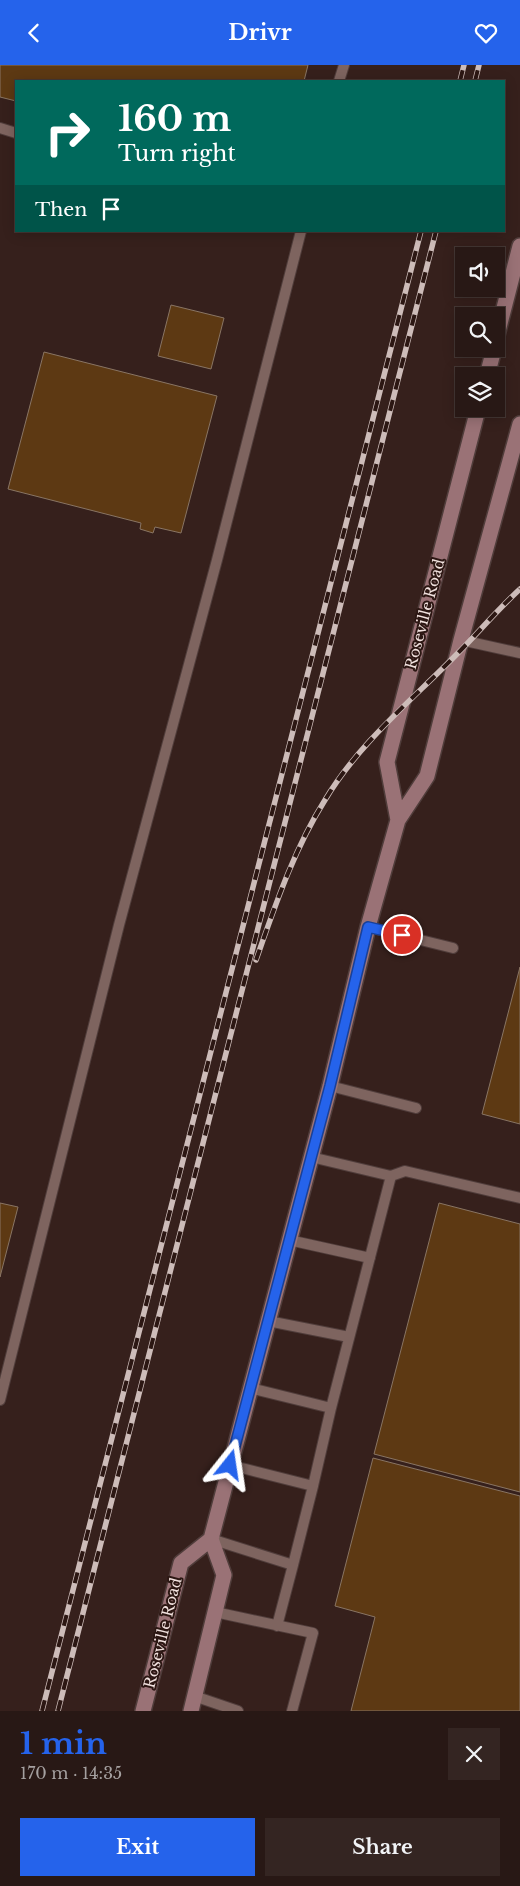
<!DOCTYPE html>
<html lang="en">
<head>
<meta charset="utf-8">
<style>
	body { margin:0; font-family:"Libre Baskerville",serif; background:#342522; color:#f1f3f6; height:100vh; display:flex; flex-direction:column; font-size:19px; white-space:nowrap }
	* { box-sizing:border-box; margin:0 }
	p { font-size:16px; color:#a5a0a0 }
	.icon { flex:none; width:28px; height:28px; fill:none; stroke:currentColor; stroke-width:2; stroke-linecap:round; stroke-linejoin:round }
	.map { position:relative; height:1646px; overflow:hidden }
	.panel { display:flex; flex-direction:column; background:#281815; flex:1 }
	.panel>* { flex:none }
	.guide { position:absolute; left:15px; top:15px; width:490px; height:152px; border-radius:0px; box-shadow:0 2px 12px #0003,0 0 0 1px #443734; background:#00695c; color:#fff; overflow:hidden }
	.tools { position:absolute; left:455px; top:182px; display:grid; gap:10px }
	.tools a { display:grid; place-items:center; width:50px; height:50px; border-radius:0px; background:#281815; box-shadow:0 2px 12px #0003,0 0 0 1px #443734; font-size:25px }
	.pin { position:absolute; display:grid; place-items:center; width:42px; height:42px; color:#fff; margin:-21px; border:2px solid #fff; border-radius:50%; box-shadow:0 1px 5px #0007 }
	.me { position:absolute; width:55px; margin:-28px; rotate:15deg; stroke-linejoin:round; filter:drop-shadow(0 0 4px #0008) }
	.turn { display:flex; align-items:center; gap:18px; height:105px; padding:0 20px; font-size:22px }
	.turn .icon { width:65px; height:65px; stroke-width:2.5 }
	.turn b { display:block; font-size:35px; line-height:42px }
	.then { display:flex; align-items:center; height:48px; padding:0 20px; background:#0003; gap:10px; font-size:19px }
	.round { display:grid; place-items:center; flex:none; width:52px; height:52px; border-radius:0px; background:#342522 }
	.head { display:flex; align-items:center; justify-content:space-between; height:85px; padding:0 20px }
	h1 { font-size:30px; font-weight:700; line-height:38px; color:#2563eb }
	.cta { display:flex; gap:10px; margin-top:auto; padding:10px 20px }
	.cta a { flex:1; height:58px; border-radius:0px; background:#2563eb; color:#fff; font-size:20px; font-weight:700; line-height:58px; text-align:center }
	.cta a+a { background:#342522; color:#f1f3f6 }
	header { display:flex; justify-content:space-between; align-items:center; height:65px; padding:0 20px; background:#2563eb; color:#fff; font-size:22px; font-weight:700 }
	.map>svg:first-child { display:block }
	.building { fill:#5d3913; stroke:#897564 }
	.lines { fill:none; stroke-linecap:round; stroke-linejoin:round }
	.lane-casing { stroke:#503d3b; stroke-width:12 }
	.secondary-casing { stroke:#503d3b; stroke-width:18 }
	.lane { stroke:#7e645f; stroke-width:10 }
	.secondary { stroke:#9a7276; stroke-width:15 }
	.rail-casing { stroke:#cdbcb9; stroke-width:5.5 }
	.rail { stroke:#2c1713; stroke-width:4; stroke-dasharray:11; stroke-linecap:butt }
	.route-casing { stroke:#184099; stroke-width:12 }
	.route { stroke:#2563eb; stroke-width:9 }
	.labels { text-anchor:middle; stroke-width:4; stroke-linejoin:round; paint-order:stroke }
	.street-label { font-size:15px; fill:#f1e1de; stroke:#2c1713 }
</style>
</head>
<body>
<header><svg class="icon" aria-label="back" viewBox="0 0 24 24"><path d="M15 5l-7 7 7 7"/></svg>Drivr<svg class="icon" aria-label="heart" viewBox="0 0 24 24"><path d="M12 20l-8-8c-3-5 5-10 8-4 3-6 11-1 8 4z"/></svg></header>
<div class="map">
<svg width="520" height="1646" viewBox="0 0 520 1646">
	<rect width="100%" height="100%" fill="#36201c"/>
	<path class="building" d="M0,0H308L304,16H16V36L0,32Z
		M171,240L224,253L211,304L158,291Z
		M44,287L217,331L181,468L155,462L153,468L140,464L141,458L8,424Z
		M520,902V1059L482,1049Z
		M0,1138L18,1142L0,1212Z
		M439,1138L520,1159V1427L374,1389Z
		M373,1393L520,1431V1646H351L375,1552L335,1541Z"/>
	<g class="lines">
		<g class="lane-casing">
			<path id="lane" d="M339,16L344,0
				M0,63L16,68
				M461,575L520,588
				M368,862L453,883
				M330,1021L416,1043
				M311,1092L391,1111
				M289,1175L370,1193
				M268,1256L349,1272
				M250,1323L331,1343
				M0,1335L119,860L217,495L301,166
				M313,1421L331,1343L391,1111L405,1106L520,1133
				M211,1474L293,1500L313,1421L230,1400
				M215,1547L313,1568L292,1646
				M277,1561L293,1500
				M194,1631L238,1646"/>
		</g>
		<g class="secondary-casing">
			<path id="secondary" d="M496,274L520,181
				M487,311L494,284
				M398,755L387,697L478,344
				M143,1646L181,1498L211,1474
				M191,1646L224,1510L211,1474L330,1021L368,862L398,755L427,711L461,575L520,359"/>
		</g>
		<use href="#lane" class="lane"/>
		<use href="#secondary" class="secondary"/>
		<g class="rail-casing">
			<path id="rail" d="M460,16L464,0
				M475,16L479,0
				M256,895C275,841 294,784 325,735C359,678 411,636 457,589C478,568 497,545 520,524
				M42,1646L421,166
				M58,1646L436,166"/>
		</g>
		<use href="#rail" class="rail"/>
	</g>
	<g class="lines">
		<g class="route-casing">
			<path id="route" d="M230,1400L330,1021L368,862L402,870"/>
		</g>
		<use href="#route" class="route"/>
	</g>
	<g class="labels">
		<g class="street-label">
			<text transform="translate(425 549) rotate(-75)" y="5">Roseville Road</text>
			<text transform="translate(163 1568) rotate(-76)" y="5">Roseville Road</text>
		</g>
	</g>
</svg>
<div class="tools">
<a><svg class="icon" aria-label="sound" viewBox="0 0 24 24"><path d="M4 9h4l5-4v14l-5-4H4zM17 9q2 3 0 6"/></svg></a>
<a><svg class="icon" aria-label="search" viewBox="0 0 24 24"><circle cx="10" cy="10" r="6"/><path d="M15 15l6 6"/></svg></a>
<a><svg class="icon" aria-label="layers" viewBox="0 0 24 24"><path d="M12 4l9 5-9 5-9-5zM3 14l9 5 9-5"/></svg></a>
</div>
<div class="pin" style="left:402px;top:870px;background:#d93025"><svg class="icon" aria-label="arrive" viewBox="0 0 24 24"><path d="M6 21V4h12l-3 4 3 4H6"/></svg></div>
<svg class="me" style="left:230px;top:1400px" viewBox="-20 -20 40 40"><path d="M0-17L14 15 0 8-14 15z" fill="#2563eb" stroke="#fff" stroke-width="4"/></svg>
<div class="guide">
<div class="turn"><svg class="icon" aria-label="right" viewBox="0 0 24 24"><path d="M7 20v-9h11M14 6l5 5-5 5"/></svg><div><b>160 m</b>Turn right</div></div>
<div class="then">Then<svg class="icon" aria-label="arrive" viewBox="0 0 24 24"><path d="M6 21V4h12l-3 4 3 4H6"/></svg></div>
</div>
</div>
<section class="panel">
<div class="head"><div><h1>1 min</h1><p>170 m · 14:35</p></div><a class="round"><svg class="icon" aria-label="close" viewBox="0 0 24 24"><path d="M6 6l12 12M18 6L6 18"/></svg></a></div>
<div class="cta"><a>Exit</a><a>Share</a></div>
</section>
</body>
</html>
